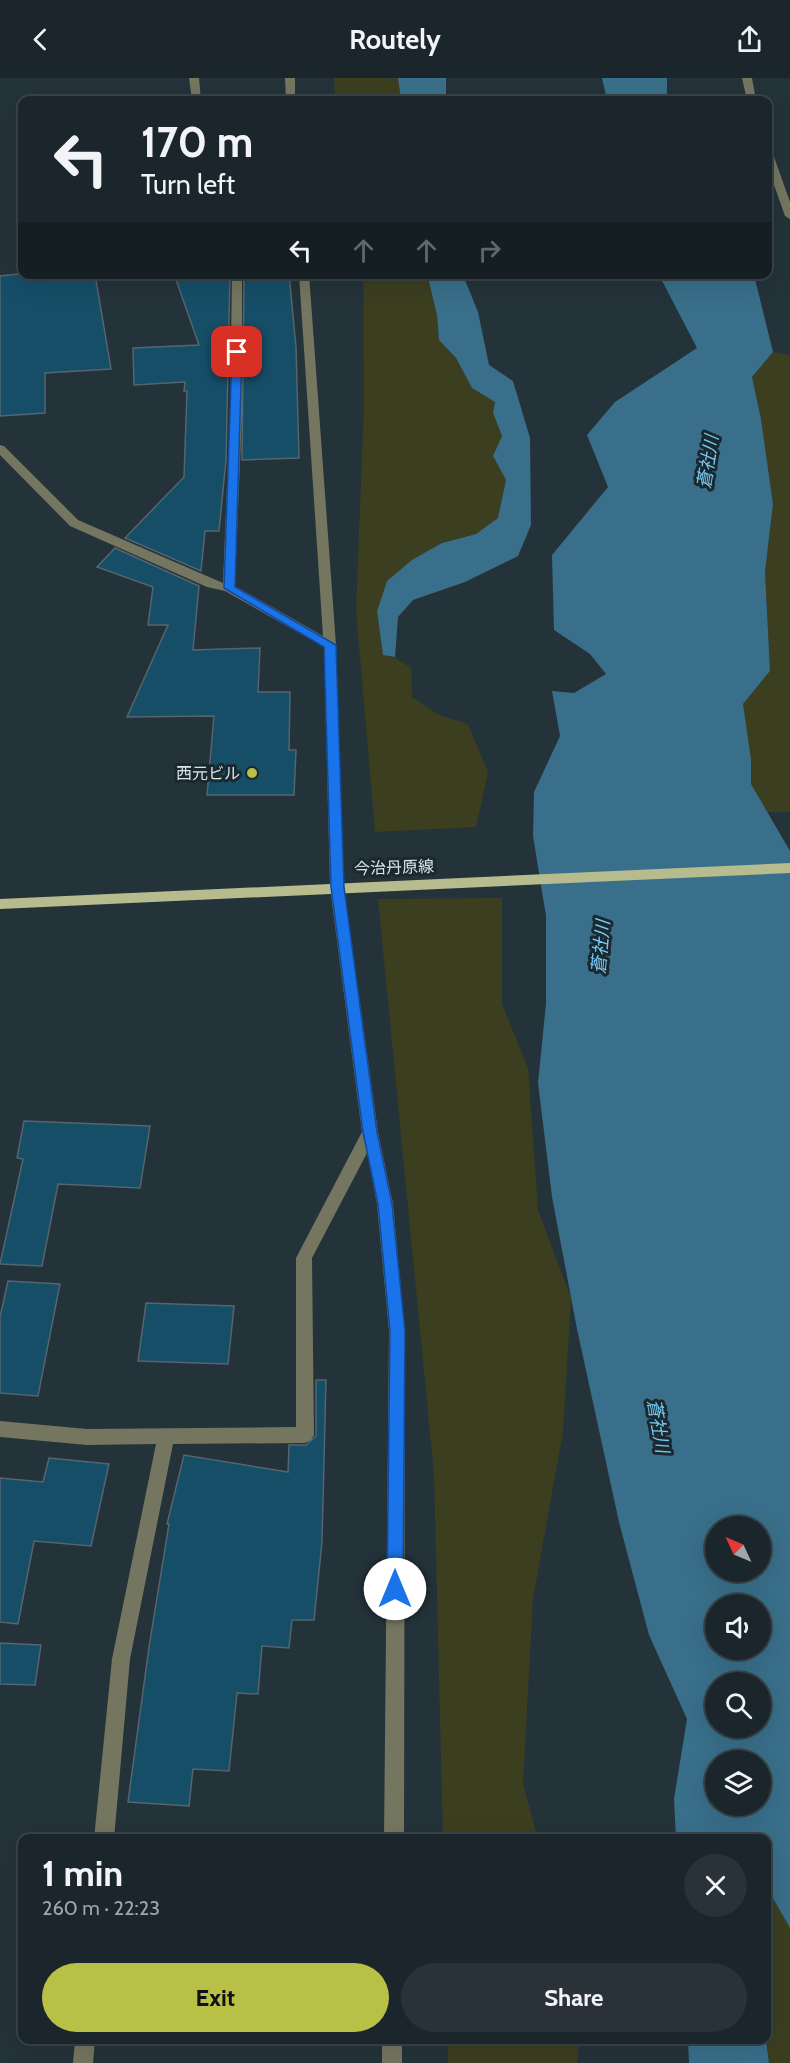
<!DOCTYPE html>
<html lang="en">
<head>
<meta charset="utf-8">
<style>
	body { margin:0; font-family:Cabin,"Noto Sans JP",sans-serif; background:#283238; color:#f1f3f6; height:100vh; display:flex; flex-direction:column; font-size:22px; white-space:nowrap }
	* { box-sizing:border-box; margin:0 }
	p { font-size:20px; color:#a0a5a9 }
	.icon { flex:none; width:33px; height:33px; fill:none; stroke:currentColor; stroke-width:2; stroke-linecap:round; stroke-linejoin:round }
	.map { position:relative; flex:1; overflow:hidden }
	.details { position:absolute; left:18px; top:1756px; width:753px; height:210px; display:flex; flex-direction:column; background:#1b262c; border-radius:12px; box-shadow:0 6px 24px #0002,0 0 0 2px #394348 }
	.details>* { flex:none }
	.guide { position:absolute; left:18px; top:18px; width:754px; height:183px; border-radius:12px; box-shadow:0 6px 24px #0002,0 0 0 2px #394348; background:#1b262c; color:#f1f3f6; overflow:hidden }
	.needle { width:39px; rotate:314deg }
	.tools { position:absolute; left:705px; top:1438px; display:grid; gap:12px }
	.tools a { display:grid; place-items:center; width:66px; height:66px; border-radius:50%; background:#1b262c; box-shadow:0 6px 24px #0002,0 0 0 2px #394348; font-size:30px }
	.pin { position:absolute; display:grid; place-items:center; width:51px; height:51px; color:#fff; margin:-26px; border-radius:12px; box-shadow:0 3px 9px #0006 }
	.me { position:absolute; width:66px; margin:-33px; rotate:0deg; stroke-linejoin:round; filter:drop-shadow(0 0 4px #0008) }
	.turn { display:flex; align-items:center; gap:21px; height:126px; padding:0 24px; font-size:27px }
	.turn .icon { width:78px; height:78px; stroke-width:2.5 }
	.turn b { display:block; font-size:42px; line-height:51px }
	.lanes { display:flex; align-items:center; height:57px; padding:0 24px; background:#0003; justify-content:center; gap:30px; direction:ltr }
	.lanes .off { opacity:.35 }
	.round { display:grid; place-items:center; flex:none; width:63px; height:63px; border-radius:32px; background:#283238 }
	.summary { display:flex; align-items:center; justify-content:space-between; height:102px; padding:0 24px }
	h1 { font-size:36px; font-weight:800; line-height:45px }
	.button { display:flex; gap:12px; margin-top:auto; padding:12px 24px }
	.button a { flex:1; height:69px; border-radius:36px; background:#b9c046; color:#111; font-size:24px; font-weight:800; line-height:69px; text-align:center }
	.button a+a { background:#283238; color:#f1f3f6 }
	header { display:flex; justify-content:space-between; align-items:center; height:78px; padding:0 24px; background:#1b262c; font-size:27px; font-weight:800 }
	.map>svg:first-child { display:block }
	.green { fill:#3c3e20 }
	.water { fill:#396f8a; fill-rule:evenodd }
	.building { fill:#164e68; stroke:#55656d; stroke-width:1.5 }
	.lines { fill:none; stroke-linecap:round; stroke-linejoin:round }
	.minor { fill:#747660; fill-rule:evenodd }
	.major { fill:#b7bc8f; fill-rule:evenodd }
	.route { fill:#1a73e8; stroke:#114b97; stroke-width:1.5 }
	.poi-dot { fill:#b9c046; stroke:#1a282f; stroke-width:2 }
	.labels { text-anchor:middle; stroke-width:6; stroke-linejoin:round; paint-order:stroke }
	.poi-label { font-size:16px; fill:#dce4e9; stroke:#1a282f; text-anchor:end }
	.street-label { font-size:16px; fill:#dce4e9; stroke:#1a282f }
	.water-label { font-size:18px; font-style:italic; fill:#77caf5; stroke:#1a282f }
</style>
</head>
<body>
<header><svg class="icon" aria-label="back" viewBox="0 0 24 24"><path d="M15 5l-7 7 7 7"/></svg>Routely<svg class="icon" aria-label="share" viewBox="0 0 24 24"><path d="M12 15V3M7 8l5-5 5 5M5 13v7h14v-7"/></svg></header>
<div class="map">
<svg width="790" height="1985" viewBox="0 0 790 1985">
	<rect width="100%" height="100%" fill="#24323a"/>
	<path class="green" d="M334,0H398L401,22H335Z
		M363,197H427L437,237L439,262L456,280L472,310L496,324L493,335L502,358L493,378L506,402L499,440L476,456L442,465L387,503L377,533L383,577L395,579L411,590L412,619L439,637L468,646L488,694L476,749L375,754L356,532L364,327Z
		M773,274L790,277V734H767L750,727L751,681L729,643L770,593L765,494L773,426L761,341L752,299Z
		M502,820V926L528,990L538,1132L571,1220L563,1354L533,1521L523,1706L538,1761H443L434,1396L378,821Z
		M767,1810L790,1850V1985H769L766,1962Z
		M448,1962H580L577,1985H448Z"/>
	<path class="water" d="M398,0H446V22H401Z
		M602,0H667V22H607Z
		M427,196L463,197L478,234L489,287L513,303L530,360L531,447L518,478L465,504L413,522L398,539L395,579L383,577L377,533L387,503L412,482L442,465L476,456L498,440L506,402L493,378L502,358L493,335L495,324L472,310L456,280L439,262L437,237Z
		M659,197H754L773,274L752,299L761,341L773,426L765,494L770,593L743,626L751,681V706L790,773V1850L767,1810L766,1761H676L674,1721L687,1641L649,1557L619,1444L577,1251L552,1119L538,1005L546,925V838L533,758L534,714L560,658L552,613L574,615L606,596L590,576L554,552L552,477L608,409L587,357L615,324L697,270ZM716,1449H760V1494H716ZM716,1527H760V1572H716ZM716,1605H760V1650H716ZM716,1683H760V1728H716Z
		M688,1962H766L769,1985H689Z"/>
	<path class="building" d="M19,196H95L111,291L45,295V335L0,338V198Z
		M174,196H230L226,382L219,453H205L201,493L125,460L184,399L187,313H184L185,304L134,307L133,270L199,267Z
		M244,196H289L296,269L299,380L242,382Z
		M115,470L199,508L193,572L260,570L258,614H290L289,672H296L294,717H207L214,638L127,639L168,547H148L153,509L97,489Z
		M24,1043L150,1048L140,1110L58,1106L42,1188L0,1186L23,1081L17,1080Z
		M8,1203L60,1206L38,1318L0,1315V1239Z
		M146,1225L234,1228L228,1286L138,1283Z
		M316,1302H326L322,1464L314,1542H292L289,1570L262,1568L258,1616L237,1615L229,1693L193,1691L189,1728L128,1724L149,1569L169,1446H167L184,1377L288,1394L289,1367H306L316,1358Z
		M49,1380L109,1386L91,1468L34,1463L18,1546L0,1544V1400L43,1404Z
		M0,1565L41,1567L35,1607L0,1606Z"/>
	<g class="lines">
		<path class="minor" d="M189,0H199L201,22H192Z
			M285,0H295V22H286Z
			M742,0H752L756,22H747Z
			M768,73L773,76L790,124V141L785,138L768,90Z
			M232,196H242V334L235,508L323,558L299,196H309L336,567L344,809L378,1054L393,1126L405,1253L404,1761H384L389,1253L377,1126L367,1075L312,1180L314,1357L311,1362L305,1365L173,1366L130,1581L114,1761H94L112,1581L156,1366L87,1367L0,1359V1343L87,1351L296,1349V1180L362,1054L330,809L324,569L225,513L207,509L70,448L0,377V367L4,368L78,442L223,505L230,334Z
			M75,1962H95L93,1985H73Z
			M382,1962H402V1985H382Z"/>
		<path class="major" d="M790,785V795L0,831V821Z"/>
	</g>
	<path class="route" d="M237,271L242,274L235,509L336,567L344,809L377,1054L392,1126L405,1253L403,1511L401,1517L395,1519L389,1517L387,1511L390,1253L378,1126L363,1054L331,809L324,569L224,510L232,274Z"/>
	<circle class="poi-dot" cx="252" cy="695" r="6"/>
	<g class="labels">
		<g class="poi-label">
			<text x="240" y="701">西元ビル</text>
		</g>
		<g class="street-label">
			<text transform="translate(394 789) rotate(-2)" y="6">今治丹原線</text>
		</g>
		<g class="water-label">
			<text transform="translate(708 384) rotate(-81)" y="6">蒼社川</text>
			<text transform="translate(601 869) rotate(-85)" y="6">蒼社川</text>
			<text transform="translate(658 1348) rotate(80)" y="6">蒼社川</text>
		</g>
	</g>
</svg>
<div class="tools">
<a><svg class="needle" viewBox="-14 -14 28 28"><path d="M0-13l5 13h-10z" fill="#e53935"/><path d="M0 13l5-13h-10z" fill="#a0a5a9"/></svg></a>
<a><svg class="icon" aria-label="sound" viewBox="0 0 24 24"><path d="M4 9h4l5-4v14l-5-4H4zM17 9q2 3 0 6"/></svg></a>
<a><svg class="icon" aria-label="search" viewBox="0 0 24 24"><circle cx="10" cy="10" r="6"/><path d="M15 15l6 6"/></svg></a>
<a><svg class="icon" aria-label="layers" viewBox="0 0 24 24"><path d="M12 4l9 5-9 5-9-5zM3 14l9 5 9-5"/></svg></a>
</div>
<div class="pin" style="left:237px;top:274px;background:#d93025"><svg class="icon" aria-label="arrive" viewBox="0 0 24 24"><path d="M6 21V4h12l-3 4 3 4H6"/></svg></div>
<svg class="me" style="left:395px;top:1511px" viewBox="-20 -20 40 40"><circle r="19" fill="#fff"/><path d="M0-13L10 11 0 6-10 11z" fill="#1a73e8"/></svg>
<div class="guide">
<div class="turn"><svg class="icon" aria-label="left" viewBox="0 0 24 24"><path d="M17 20v-9H6M10 6l-5 5 5 5"/></svg><div><b>170 m</b>Turn left</div></div>
<div class="lanes"><svg class="icon" aria-label="left" viewBox="0 0 24 24"><path d="M17 20v-9H6M10 6l-5 5 5 5"/></svg><svg class="icon off" aria-label="ahead" viewBox="0 0 24 24"><path d="M12 20V5M6 11l6-6 6 6"/></svg><svg class="icon off" aria-label="ahead" viewBox="0 0 24 24"><path d="M12 20V5M6 11l6-6 6 6"/></svg><svg class="icon off" aria-label="right" viewBox="0 0 24 24"><path d="M7 20v-9h11M14 6l5 5-5 5"/></svg></div>
</div>
<section class="details">
<div class="summary"><div><h1>1 min</h1><p>260 m · 22:23</p></div><a class="round"><svg class="icon" aria-label="close" viewBox="0 0 24 24"><path d="M6 6l12 12M18 6L6 18"/></svg></a></div>
<div class="button"><a>Exit</a><a>Share</a></div>
</section>
</div>
</body>
</html>
